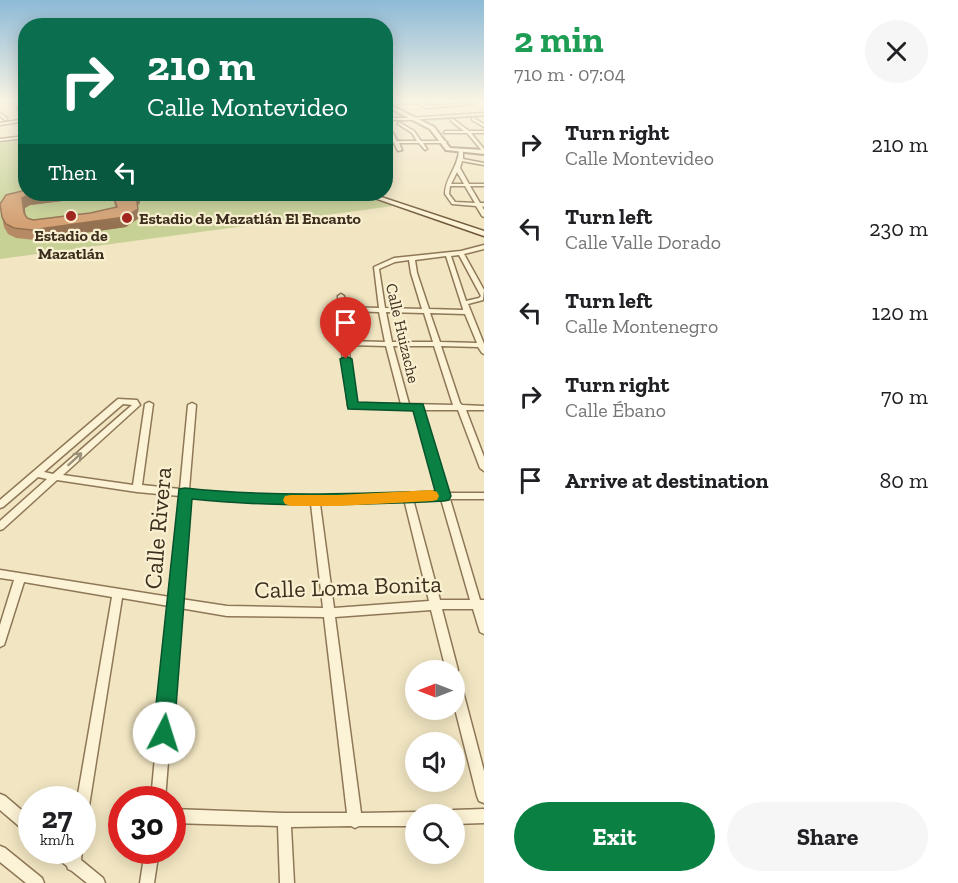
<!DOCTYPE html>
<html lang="en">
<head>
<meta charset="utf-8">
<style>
	body { margin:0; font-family:"Zilla Slab",serif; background:#f6f6f6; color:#202124; height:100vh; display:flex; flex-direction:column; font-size:22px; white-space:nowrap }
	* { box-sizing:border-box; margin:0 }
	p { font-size:20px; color:#757577 }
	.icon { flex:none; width:33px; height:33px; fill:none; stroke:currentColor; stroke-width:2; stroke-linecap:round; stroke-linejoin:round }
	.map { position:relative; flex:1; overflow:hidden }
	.drawer { display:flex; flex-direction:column; background:#fff; width:474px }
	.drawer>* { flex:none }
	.hud { position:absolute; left:18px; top:18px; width:375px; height:183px; border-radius:24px; box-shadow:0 3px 15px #0003; background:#0b6e4f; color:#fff; overflow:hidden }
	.needle { width:39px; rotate:270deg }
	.fabs { position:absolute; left:405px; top:660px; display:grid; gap:12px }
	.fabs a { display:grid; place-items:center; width:60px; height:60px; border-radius:50%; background:#fff; box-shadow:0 3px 15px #0003; font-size:30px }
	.speed { position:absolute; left:18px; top:786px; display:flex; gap:12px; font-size:30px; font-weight:700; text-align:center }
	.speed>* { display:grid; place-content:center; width:78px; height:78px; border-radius:50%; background:#fff; box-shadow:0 3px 15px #0003; line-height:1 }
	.speed small { font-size:15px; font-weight:400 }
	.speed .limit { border:9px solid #d22; background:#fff; color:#111 }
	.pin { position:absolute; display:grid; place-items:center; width:51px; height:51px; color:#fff; margin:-62px -26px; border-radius:50% 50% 50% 0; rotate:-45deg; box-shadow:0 0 6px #0007 }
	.pin .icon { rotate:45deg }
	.me { position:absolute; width:66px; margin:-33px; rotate:5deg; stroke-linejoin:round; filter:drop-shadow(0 0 4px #0008) }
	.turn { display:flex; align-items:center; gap:21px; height:126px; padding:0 30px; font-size:27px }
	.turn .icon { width:78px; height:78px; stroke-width:2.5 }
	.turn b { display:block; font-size:42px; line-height:51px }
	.then { display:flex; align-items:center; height:57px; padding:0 30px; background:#0003; gap:12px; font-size:22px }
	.round { display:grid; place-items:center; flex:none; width:63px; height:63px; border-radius:32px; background:#f6f6f6 }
	.head { display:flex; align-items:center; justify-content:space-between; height:102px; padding:0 30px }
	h1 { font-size:36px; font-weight:700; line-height:45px; color:#1e9e55 }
	.button { display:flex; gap:12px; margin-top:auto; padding:12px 30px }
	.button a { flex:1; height:69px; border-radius:36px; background:#0b8043; color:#fff; font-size:24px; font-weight:700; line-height:69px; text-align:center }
	.button a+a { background:#f6f6f6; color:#202124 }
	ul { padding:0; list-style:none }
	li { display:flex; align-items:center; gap:18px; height:84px; padding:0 30px }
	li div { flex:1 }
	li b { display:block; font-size:22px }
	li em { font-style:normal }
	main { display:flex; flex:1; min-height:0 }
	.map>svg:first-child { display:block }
	.green { fill:#c7d195 }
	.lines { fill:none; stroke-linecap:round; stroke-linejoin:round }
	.canal { fill:#a5c4bd; fill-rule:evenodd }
	.minor-casing { stroke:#8e7757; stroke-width:3 }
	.tertiary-casing { stroke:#8e7757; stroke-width:4 }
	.secondary-casing { stroke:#70583a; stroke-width:3 }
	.minor { fill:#fcf3d6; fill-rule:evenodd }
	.tertiary { fill:#fcf3d6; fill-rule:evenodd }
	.secondary { fill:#fcf3d6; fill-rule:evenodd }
	.wall { fill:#b68a64; fill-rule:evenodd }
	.shaded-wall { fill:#947151 }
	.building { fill:#d4a174; stroke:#947151; stroke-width:1.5 }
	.oneway { stroke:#9c907a }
	.route { fill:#0b8043; stroke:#07532c; stroke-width:1.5 }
	.slow { fill:#f59e0b }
	.poi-dot { fill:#a32721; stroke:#f9f0d2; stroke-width:2 }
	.labels { text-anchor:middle; stroke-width:4.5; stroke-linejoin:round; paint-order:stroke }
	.far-poi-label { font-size:16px; font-weight:bold; fill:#3c2e1d; stroke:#f9f0d2; text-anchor:start }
	.far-street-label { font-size:16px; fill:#3c2e1d; stroke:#f9f0d2 }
	.near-street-label { font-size:24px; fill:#3c2e1d; stroke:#f9f0d2 }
</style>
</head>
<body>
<main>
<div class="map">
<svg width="484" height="883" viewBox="0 0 484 883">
	<rect width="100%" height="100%" fill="#f2e6c2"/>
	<path class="green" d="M25,140L26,194H357L393,206L0,259V143Z"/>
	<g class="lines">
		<path class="canal" d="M484,115V117L429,121L427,120Z
			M26,118V120L0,124V122Z
			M386,119L417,120L419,121L417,122L386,121Z"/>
		<g class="minor-casing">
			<path id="minor" d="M416,100H441L421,102L427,106L472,103L474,104L426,108L416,103L393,104L391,103Z
				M18,107L26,113V116L17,109Z
				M0,113L7,118V120H5L0,116Z
				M484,113V115L407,120H386V118H407Z
				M472,118H474L484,124V127L472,120Z
				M26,119V121L0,125V123Z
				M451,119H453L469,131H484V133H471L484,149V153L467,133H444L445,131H464L451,121Z
				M399,122L414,131L421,141H445L447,142L445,143H423L427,149L425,150L419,143H399L402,150L398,151L390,135L386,131V128L393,133L397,141H417L412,133L398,124Z
				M26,136V138L0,141V139Z
				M461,149L463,150V159L484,163V165L462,161L460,168L469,184H484V186H470L480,203H484V207L482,206L484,210V217L482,216L476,206L452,204L445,194C445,178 458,168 459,150ZM457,172L464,184H451ZM450,186H465L475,203L455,202L449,194Z
				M484,245V249L464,254L484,290L483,300L468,304L484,344V354L482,353L478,347L441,346L460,403L462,405L484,406V410H466L484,457V471L480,468L458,410H423L448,493H484V499H450L480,600H484V634L480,632L473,609H442L458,670L454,674V670H446L431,610L335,617L361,813L416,812L421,814H416V826H359L355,828L351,826L291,827L294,883H280L278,826L172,823V809L284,813H347L324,617L227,616L180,608L165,800H151L169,606L122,598L89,806L87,811L82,812V800H77L112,597L24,582L5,642L4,645L0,647V625L14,580L0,578V570L170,597L180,496L137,492L57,480L3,529L0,530V521L47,479L38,477L3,507L0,508V500L118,399L137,400L140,405L63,475L133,485L145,404L149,402L153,404L142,485L180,489L188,405L192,403L196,405L189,490C231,495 272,498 314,498C356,498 397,493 439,493L415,409L352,408L348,406L341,343L338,296L341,294L344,296L345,307L379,308L374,267L394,258L461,251ZM459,255L481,296L479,298L466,301L451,256ZM446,256L463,309V310L429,309L417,273L415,260ZM409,260L411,273L422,309L385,308L379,269L395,262ZM345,311L379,312L385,342L347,341ZM386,312L424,313L433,342H392ZM430,313L465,314L477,343L440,342ZM348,345L386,346L401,404H356ZM393,346H434L453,405L409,404ZM123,404L132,405L53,474L44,472ZM189,497L231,501L311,504L323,608L227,606L181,599ZM404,499L429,601L334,608L320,504ZM413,499H441L470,600H440Z
				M454,675L458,676L460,680L484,771V803L479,801L477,796L454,705Z
				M0,794L5,796L32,819V835L27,833L0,810Z
				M484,809V823L454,824V814H448L449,812L454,810Z
				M0,846L5,848L42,878L44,883H26L0,862Z
				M51,850H82L81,860L103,878L105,883H87L72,871L68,869L67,866L53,855Z
				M145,850H159L154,883H140Z"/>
		</g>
		<g class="tertiary-casing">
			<path id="tertiary" d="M386,103L434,127L450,148L484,150V154L446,150L430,129L386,106Z"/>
		</g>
		<g class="secondary-casing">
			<path id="secondary" d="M363,194H372L484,231V236Z"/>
		</g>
		<use href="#minor" class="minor"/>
		<use href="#tertiary" class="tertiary"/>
		<use href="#secondary" class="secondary"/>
	</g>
	<path class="wall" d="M26,194H139L140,203L137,205L139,218L126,227L35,240L16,238L8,234L4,227L2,217ZM104,196L109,197L114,202L115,207L90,213L33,220L27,218L25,216V208L30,205Z"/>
	<path class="shaded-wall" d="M44,194H104V196L30,205L25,208L26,223L24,213L22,198L28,195Z
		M139,194L140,203L137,206L136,196Z
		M138,209L139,218L126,227L35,240L32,230Z"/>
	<path class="building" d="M26,190V194H44L28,195L22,198L24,213L27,218L33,220L90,213L117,207L113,194H138L136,196L138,209L125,217L32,230L14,228L6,224L2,217L0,204L6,195Z"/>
	<defs><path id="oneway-shaft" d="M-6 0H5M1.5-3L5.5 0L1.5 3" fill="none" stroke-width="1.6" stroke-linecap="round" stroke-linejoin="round" transform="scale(1.5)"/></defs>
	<use class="oneway" href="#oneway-shaft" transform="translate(75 459) rotate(-42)"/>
	<linearGradient id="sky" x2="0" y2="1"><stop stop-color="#8dbad7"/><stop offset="0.45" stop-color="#f9f4e4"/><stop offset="1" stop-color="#f9f4e4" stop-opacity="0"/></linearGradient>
	<rect width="484" height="223" fill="url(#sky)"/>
	<path class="route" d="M346,356L352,359L358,402L423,404L451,496L449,500L444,501C359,505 276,508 192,499L174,733L171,740L164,743L156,740L153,733L179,489L185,488C269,497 351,494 435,491L413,411L348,409L340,359Z"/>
	<path class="slow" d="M432,490L437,492L439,496L437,500L432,501L338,506H291L285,504L283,500L285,496L291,495H338Z"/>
	<g class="poi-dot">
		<circle cx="71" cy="216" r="6"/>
		<circle cx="127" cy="218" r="6"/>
	</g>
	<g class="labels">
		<g class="far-poi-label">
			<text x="139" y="224">Estadio de Mazatlán El Encanto</text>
			<text x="71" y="241" text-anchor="middle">Estadio de<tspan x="71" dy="18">Mazatlán</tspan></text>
		</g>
		<g class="far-street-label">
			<text transform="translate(403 333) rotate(77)" y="6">Calle Huizache</text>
		</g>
		<g class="near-street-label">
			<text transform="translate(158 528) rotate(-85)" y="8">Calle Rivera</text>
			<text transform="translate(348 587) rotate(-2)" y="8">Calle Loma Bonita</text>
		</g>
	</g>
</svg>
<div class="fabs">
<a><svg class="needle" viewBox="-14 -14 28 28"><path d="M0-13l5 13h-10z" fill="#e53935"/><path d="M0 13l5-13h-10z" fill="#757577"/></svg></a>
<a><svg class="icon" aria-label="sound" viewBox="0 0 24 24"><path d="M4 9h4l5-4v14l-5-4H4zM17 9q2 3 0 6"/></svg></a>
<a><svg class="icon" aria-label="search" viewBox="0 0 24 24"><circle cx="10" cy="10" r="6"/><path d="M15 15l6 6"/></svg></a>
</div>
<div class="speed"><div>27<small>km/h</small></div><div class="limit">30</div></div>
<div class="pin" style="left:346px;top:359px;background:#d93025"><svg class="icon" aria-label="arrive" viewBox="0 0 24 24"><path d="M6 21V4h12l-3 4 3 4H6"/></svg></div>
<svg class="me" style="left:164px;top:733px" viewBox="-20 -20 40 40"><circle r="19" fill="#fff"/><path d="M0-13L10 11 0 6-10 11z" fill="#0b8043"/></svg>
<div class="hud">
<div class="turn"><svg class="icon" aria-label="right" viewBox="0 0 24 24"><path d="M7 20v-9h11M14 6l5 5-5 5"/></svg><div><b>210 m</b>Calle Montevideo</div></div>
<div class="then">Then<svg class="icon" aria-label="left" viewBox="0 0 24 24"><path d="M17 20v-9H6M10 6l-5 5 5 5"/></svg></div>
</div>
</div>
<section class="drawer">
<div class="head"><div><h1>2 min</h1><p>710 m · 07:04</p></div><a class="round"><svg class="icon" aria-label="close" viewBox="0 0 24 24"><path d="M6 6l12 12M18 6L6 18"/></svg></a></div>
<ul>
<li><svg class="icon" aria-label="right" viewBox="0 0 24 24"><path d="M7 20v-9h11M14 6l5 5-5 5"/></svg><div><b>Turn right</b><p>Calle Montevideo</p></div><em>210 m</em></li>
<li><svg class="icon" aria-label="left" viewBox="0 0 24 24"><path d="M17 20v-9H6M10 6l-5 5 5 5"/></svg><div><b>Turn left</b><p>Calle Valle Dorado</p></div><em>230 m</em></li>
<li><svg class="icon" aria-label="left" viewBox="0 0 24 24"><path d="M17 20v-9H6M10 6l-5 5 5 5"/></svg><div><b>Turn left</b><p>Calle Montenegro</p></div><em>120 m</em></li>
<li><svg class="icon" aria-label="right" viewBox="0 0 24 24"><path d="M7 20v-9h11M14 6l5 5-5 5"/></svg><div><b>Turn right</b><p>Calle Ébano</p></div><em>70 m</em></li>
<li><svg class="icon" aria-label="arrive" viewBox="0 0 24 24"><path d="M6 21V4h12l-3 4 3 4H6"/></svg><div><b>Arrive at destination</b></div><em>80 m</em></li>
</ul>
<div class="button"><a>Exit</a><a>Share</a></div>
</section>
</main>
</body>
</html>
